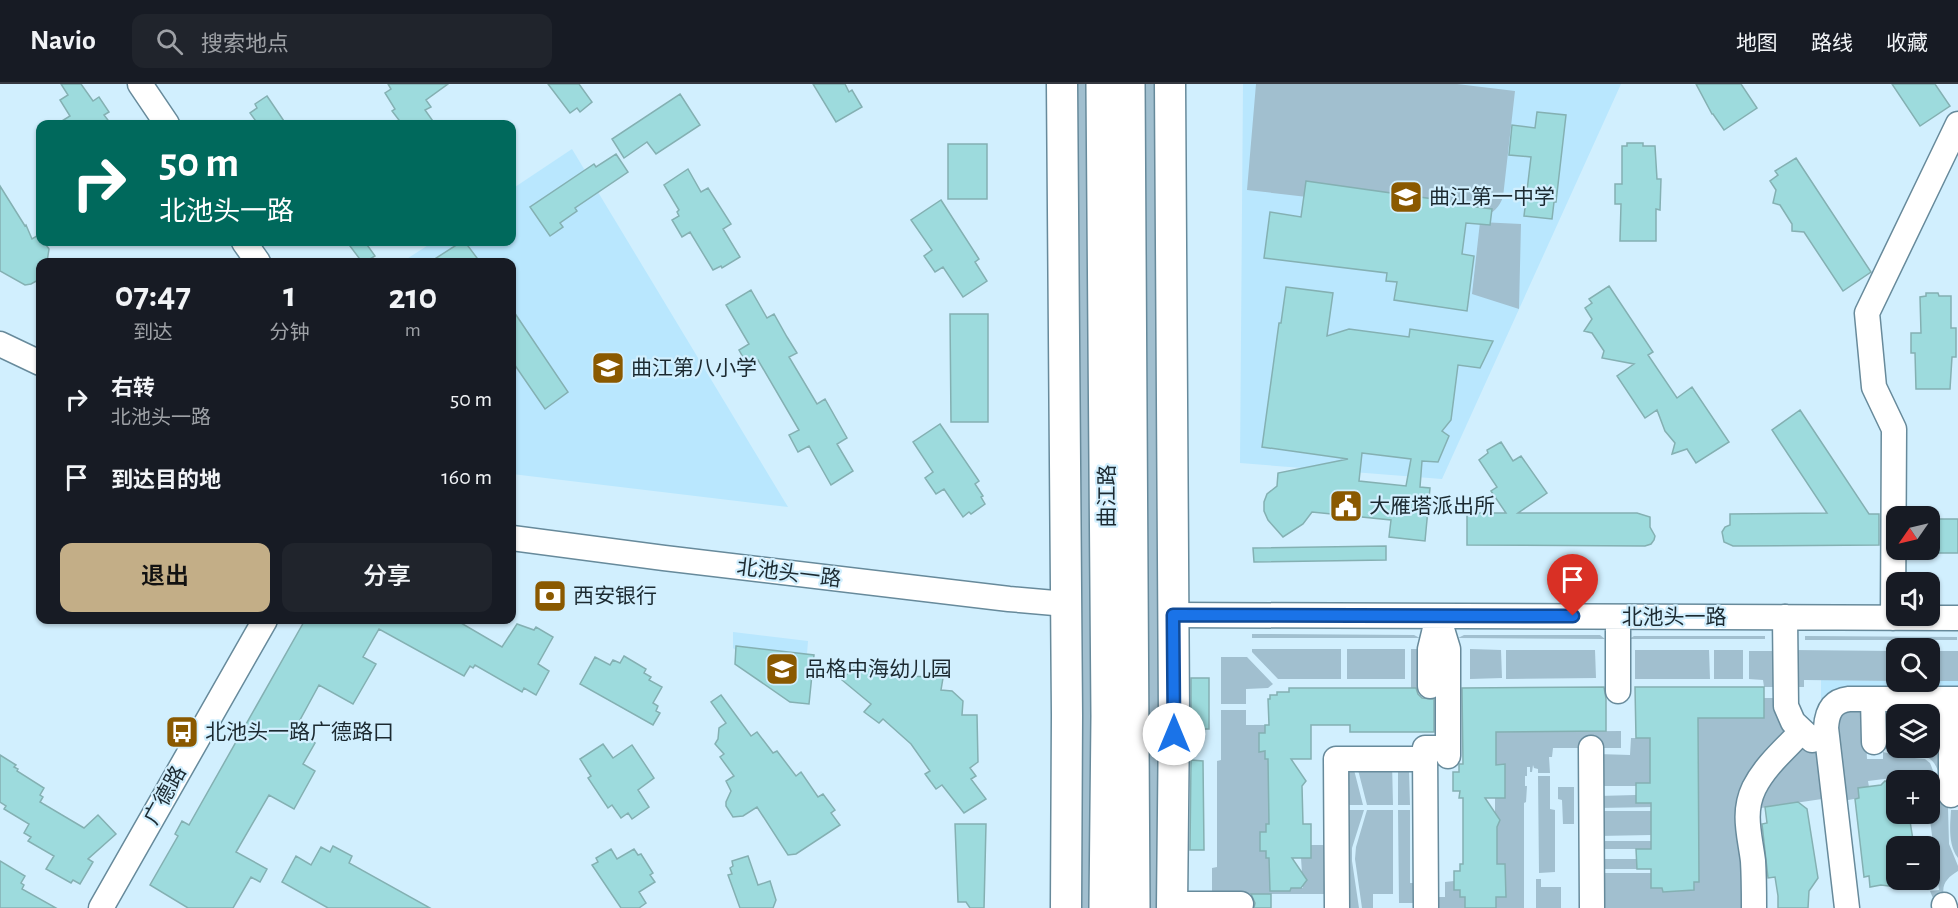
<!DOCTYPE html>
<html lang="zh">
<head>
<meta charset="utf-8">
<style>
	body { margin:0; font-family:"Alegreya Sans","Noto Sans SC",sans-serif; background:#20242c; color:#f1f3f6; height:100vh; display:flex; flex-direction:column; font-size:22px; white-space:nowrap }
	* { box-sizing:border-box; margin:0 }
	p { font-size:20px; color:#9ea1a6 }
	.icon { flex:none; width:33px; height:33px; fill:none; stroke:currentColor; stroke-width:2; stroke-linecap:round; stroke-linejoin:round }
	.map { position:relative; flex:1; overflow:hidden }
	.sheet { position:absolute; left:36px; top:174px; width:480px; height:366px; display:flex; flex-direction:column; background:#171b24; border-radius:12px; box-shadow:0 2px 4px #0004 }
	.sheet>* { flex:none }
	.guide { position:absolute; left:36px; top:36px; width:480px; height:126px; border-radius:12px; box-shadow:0 2px 4px #0004; background:#00695c; color:#fff; overflow:hidden }
	.needle { width:39px; rotate:236deg }
	.controls { position:absolute; left:1886px; top:422px; display:grid; gap:12px }
	.controls a { display:grid; place-items:center; width:54px; height:54px; border-radius:12px; background:#171b24; box-shadow:0 2px 4px #0004; font-size:30px }
	.pin { position:absolute; display:grid; place-items:center; width:51px; height:51px; color:#fff; margin:-62px -26px; border-radius:50% 50% 50% 0; rotate:-45deg; box-shadow:0 0 6px #0007 }
	.pin .icon { rotate:45deg }
	.me { position:absolute; width:66px; margin:-33px; rotate:0deg; stroke-linejoin:round; filter:drop-shadow(0 0 4px #0008) }
	.turn { display:flex; align-items:center; gap:21px; height:126px; padding:0 24px; font-size:27px }
	.turn .icon { width:78px; height:78px; stroke-width:2.5 }
	.turn b { display:block; font-size:42px; line-height:51px }
	.eta { display:flex; justify-content:space-evenly; align-items:center; height:102px; text-align:center }
	.eta b { font-size:36px; font-weight:600; line-height:42px }
	.cta { display:flex; gap:12px; margin-top:auto; padding:12px 24px }
	.cta a { flex:1; height:69px; border-radius:12px; background:#c3ae87; color:#111; font-size:24px; font-weight:600; line-height:69px; text-align:center }
	.cta a+a { background:#20242c; color:#f1f3f6 }
	ul { padding:0; list-style:none }
	li { display:flex; align-items:center; gap:18px; height:78px; padding:0 24px }
	li div { flex:1 }
	li b { display:block; font-size:22px }
	li em { font-style:normal }
	header { display:flex; align-items:center; gap:36px; box-sizing:border-box; height:84px; padding:0 30px; background:#171b24; border-bottom:2px solid #363941 }
	header strong { font-size:28px }
	nav { display:flex; gap:33px; margin-inline-start:auto; font-size:21px }
	.search { width:420px; height:54px; background:#20242c; display:flex; align-items:center; gap:15px; box-sizing:border-box; padding:0 21px; border-radius:12px; color:#9ea1a6; font-size:22px }
	.map>svg:first-child { display:block }
	.built { fill:#b9e7fe }
	.green { fill:#a1bfcf }
	.building { fill:#9ddbdd; stroke:#84b0b2; stroke-width:1.5; fill-rule:evenodd }
	.lines { fill:none; stroke-linecap:round; stroke-linejoin:round }
	.minor-casing { stroke:#678a9b; stroke-width:27 }
	.major-casing { stroke:#678a9b; stroke-width:33 }
	.highway-casing { stroke:#678a9b; stroke-width:36 }
	.minor { stroke:#fff; stroke-width:24 }
	.major { stroke:#fff; stroke-width:30 }
	.highway { stroke:#fff; stroke-width:33 }
	.route-casing { stroke:#114b97; stroke-width:15 }
	.route { stroke:#1a73e8; stroke-width:10 }
	.labels { text-anchor:middle; stroke-width:4.5; stroke-linejoin:round; paint-order:stroke }
	.poi-label { font-size:21px; fill:#1c2a31; stroke:#d1effe; text-anchor:start }
	.street-label { font-size:21px; fill:#1c2a31; stroke:#d1effe }
</style>
</head>
<body>
<header>
<strong>Navio</strong>
<div class="search"><svg class="icon" aria-label="search" viewBox="0 0 24 24"><circle cx="10" cy="10" r="6"/><path d="M15 15l6 6"/></svg>搜索地点</div>
<nav><a>地图</a><a>路线</a><a>收藏</a></nav>
</header>
<div class="map">
<svg width="1958" height="824" viewBox="0 0 1958 824">
	<rect width="100%" height="100%" fill="#d1effe"/>
	<path class="built" d="M1243,0H1621L1442,395L1240,379Z
		M572,65L788,423L512,390V178H402L433,158H512V105Z
		M733,548L808,557L804,608L783,605L733,564Z
		M1821,596L1958,597V607L1821,628Z"/>
	<path class="green" d="M1074,0H1092L1094,824H1077Z
		M1139,0H1160L1163,824H1142Z
		M1256,0H1457L1515,7L1503,113C1499,124 1494,128 1483,133L1247,106Z
		M1480,138L1521,140L1519,225L1472,210Z
		M1252,550L1414,551L1420,554H1252Z
		M1464,551H1600L1605,555L1458,554Z
		M1634,552H1765V555H1629Z
		M1805,552L1957,553V556H1805Z
		M1252,565H1341V595H1278L1252,568Z
		M1347,565H1405V595H1347Z
		M1411,565H1421V604H1411Z
		M1470,565L1501,566L1502,594L1470,595Z
		M1506,566H1595L1596,594L1506,595Z
		M1635,566H1709L1710,595H1635Z
		M1714,566H1743V595H1714Z
		M1793,566L1896,567V597L1804,596V603H1793Z
		M1749,567H1778V603H1764L1763,596L1749,595Z
		M1929,567H1958V597H1929Z
		M1221,573H1247L1273,600L1268,604L1246,605V620H1221Z
		M1764,614H1778L1789,645L1762,681L1748,824H1599L1598,789H1654L1651,793L1652,804H1662L1663,808L1694,806L1698,634Z
		M1864,622L1867,675H1883V668L1904,673L1925,675L1930,679L1948,724L1949,760L1958,782V787C1948,793 1941,800 1944,812L1935,819L1930,807L1939,806L1929,728V696H1925L1924,690L1868,697L1869,703L1859,714L1843,717L1834,647L1842,624Z
		M1221,626H1246V641H1265V649H1259V667H1265L1270,675L1271,740L1266,741V748H1260V766L1266,767V774H1271V796H1269V799L1278,807H1290L1291,804H1303L1301,774H1311V761H1332V810H1212V784L1217,783V677L1221,676Z
		M1621,647V664H1553L1552,673H1549L1550,689H1538V685L1534,684L1533,681L1532,688H1530V683H1527V692H1525V702H1527L1526,718L1524,719V824H1496V813H1506L1505,780H1495L1484,750L1499,737V734L1495,733V714H1505L1504,680L1495,681L1483,648Z
		M1631,654H1653L1654,699H1636V702H1598V670L1630,671Z
		M1883,658H1896V663H1929V658H1946L1947,711C1943,701 1940,688 1934,679C1925,666 1897,666 1883,665Z
		M1797,661L1820,669L1840,824H1834L1822,715L1754,725L1757,714Z
		M1341,678H1352L1363,721H1341Z
		M1356,678H1392L1393,721H1367Z
		M1398,678L1409,686L1410,721H1398Z
		M1538,692H1550V725L1555,726V788L1539,789Z
		M1558,703H1574V740H1563L1562,716L1558,715Z
		M1636,711V719H1654V723L1598,724V712Z
		M1341,726H1364L1352,764V777L1359,824H1342Z
		M1367,726H1393V810H1373V824H1362L1355,775L1356,763Z
		M1398,726H1410V799H1419V819H1399Z
		M1951,726H1958V774C1948,761 1950,742 1951,726Z
		M1598,727H1651V751L1598,752Z
		M1598,757H1654V765H1598Z
		M1598,775H1637V785H1598Z
		M1536,795H1541V803H1561V824H1536Z
		M1454,797V806H1460V813H1465V824H1431V813H1445V798Z"/>
	<path class="building" d="M61,0H81L93,17L99,13L109,28L104,31L111,40H57L70,32L60,16L68,11Z
		M388,0H448L426,16L431,23L425,26L435,40H402L392,27L395,25L385,9L391,5Z
		M548,0H579L592,18L580,28L577,24L570,29Z
		M813,0H845L849,8L852,6L862,23L836,38Z
		M1696,0H1741L1757,24L1724,46L1713,30H1712Z
		M1892,0H1935L1950,22L1920,42Z
		M680,10L700,41L656,70L647,58L624,74L612,55Z
		M267,12L286,40H258L250,29L257,24L255,20Z
		M1537,28L1566,31L1556,118H1554L1552,135L1524,132L1531,73L1509,71L1512,41L1535,44Z
		M1627,59H1643V62H1655L1657,95H1661L1660,126L1656,125V157H1620L1621,120H1615V100H1622V62H1627Z
		M948,60H987V115H948Z
		M616,70L628,88L575,124L577,127L560,139L563,143L550,152L530,123L594,80L596,83Z
		M1796,74L1871,188L1843,207L1804,148L1792,147V140L1780,121L1773,119L1776,106L1770,97L1778,91L1775,87Z
		M688,85L701,108L708,104L731,140L723,145L740,173L722,184L721,182L713,186L690,148L682,153L672,136L679,132L677,128L679,126L664,101Z
		M1306,97L1469,120V122L1492,125L1490,141L1466,139L1462,170L1474,172L1467,227L1394,216L1397,198L1386,197L1387,189L1264,174L1270,128L1301,133Z
		M0,102L25,142L26,141L32,155L40,150V158H44L49,165L47,178H40V195L31,200L25,201L0,187Z
		M941,116L979,175L975,178L987,197L963,213L943,183L935,188L924,172L932,166L911,136Z
		M347,158H365L375,172L365,178H362Z
		M461,158H465L480,178H430Z
		M1609,202L1653,268L1648,271L1677,314L1692,303L1729,358L1696,379L1687,365L1672,370L1675,359L1665,347L1657,326L1645,334L1617,292L1634,280L1602,274L1604,267L1592,249L1584,247L1592,235L1585,224L1592,219L1589,215Z
		M1286,203L1333,209L1327,252L1349,245L1409,253L1410,245L1493,257L1480,284L1458,281L1451,336L1442,347L1449,352L1438,378L1422,377L1420,403L1430,404L1425,457L1389,453L1391,436L1312,428L1303,440L1283,453L1268,436L1264,427V418L1267,410L1277,402L1278,389L1348,375L1262,363L1279,239H1281ZM1362,369L1411,375L1406,402L1359,397Z
		M751,206L767,234L774,230L787,253L797,269L789,273L817,320L825,315L847,354L837,360L853,387L831,401L809,362L798,368L789,351L799,346L758,276L748,282L739,266L749,260L726,221Z
		M1926,209H1938L1939,212H1951V244H1956V273H1952L1950,305H1916L1915,269H1911V249H1921L1920,213L1926,212Z
		M512,225L568,308L545,325L512,277Z
		M950,230H988V338H951Z
		M1800,326L1869,430H1879V461L1733,462L1724,458L1722,448L1725,443L1730,441V430L1827,429L1772,346Z
		M940,340L979,397L975,400L983,412L981,413L985,420L971,430L969,428L963,433L944,405L936,410L925,394L933,388L913,358Z
		M1501,358L1513,377L1521,372L1547,409L1518,429H1637L1650,433V443L1655,452L1654,456L1651,460L1645,462L1467,461V429H1506L1491,407L1497,403L1479,376L1488,369L1487,366Z
		M1929,435H1958V469H1929Z
		M1386,462V476L1254,478L1253,464Z
		M305,536H456L502,563L517,540L534,546L536,543L553,553L538,580L549,587L536,611L524,604L522,608L475,581L473,584L470,582L464,592L379,545L363,573L376,580L353,620L319,601L294,647L315,659L303,680L315,687L294,725L269,711L236,768L267,785L260,798L251,793L233,824H188L150,801L178,752L175,750L182,737L189,741Z
		M736,562L814,571L809,620L790,618L735,580Z
		M624,572L646,585L644,589L651,593L649,596L662,603L653,619L658,622L656,627L660,629L653,641L580,600L595,573L610,581L613,576L620,579Z
		M859,576L879,590L943,594L941,606L952,607L963,617L962,631H977L978,678L970,684L976,692L971,695L986,715L964,729L942,701L936,705L925,690L930,687L911,660L883,635L879,639L864,628L871,620L842,596Z
		M1191,594H1209V645H1191Z
		M1604,603L1606,615V647L1496,648V681L1505,680V714H1485L1500,736L1497,743V780H1505L1506,813H1496V824H1465V813H1460V806H1454V787H1460V780H1463V714H1459L1460,707H1453V688H1459V680H1463L1462,604Z
		M1635,603H1764V634H1698L1699,798H1694V806L1663,808L1662,804H1651V785H1637L1636,765H1651V719H1636V699H1650V654H1636Z
		M1289,604H1416L1418,610L1422,614L1434,615V648H1350V641H1311V675H1291L1306,697L1302,702L1303,740H1311V774H1292L1307,796L1301,804H1291L1290,807H1270L1269,774H1266V767H1260V748H1266V740H1269L1268,675H1265V667L1259,668V649H1265V641H1269L1268,615H1270V611H1277V608H1289Z
		M721,611L751,652L757,648L773,669L777,667L796,692L801,688L818,713L823,710L835,726L831,729L840,741L796,770L788,771L757,723L743,732L733,733L726,722V718L731,707L726,697L734,692L720,673L724,670L715,660L718,655L719,644L726,639L711,618Z
		M1888,629H1896V658H1888Z
		M603,660L613,674L632,661L654,694L638,706L649,723L632,735L628,729L621,734L612,721L608,724L588,694L591,692L580,675Z
		M0,671L16,681L14,683L18,685L17,687L44,704L40,711L43,713L40,718L84,744L98,731L116,750L88,775L93,778L80,800L73,796L71,799L46,785L54,772L28,757L31,753L24,749L29,740L4,725L6,722L0,718Z
		M1191,676L1203,677L1204,766H1190Z
		M1885,697L1891,700H1896V729H1901L1902,732L1909,731L1914,762H1896V803L1881,801L1870,803L1869,792L1864,793L1855,715L1859,714L1858,704L1881,701Z
		M1798,718L1807,725L1818,794L1809,807L1808,824H1778V812L1775,793L1768,794L1762,740L1767,739L1765,723Z
		M955,740H986L984,824H970L966,818H958Z
		M333,762L352,772L349,779L430,824H328L282,798L296,772L311,781L321,763L330,768Z
		M611,765L617,775L634,765L638,771L641,770L653,789L650,791L655,798L639,808L646,819L639,824H621L592,781L598,778L596,774Z
		M748,772L758,801L770,797L776,816L773,824H740L728,791L732,790L730,784L733,782L732,777Z
		M0,777L25,792L21,799L24,801L22,805L56,824H0Z
		M1251,810H1271V824H1254L1255,819Z"/>
	<g class="lines">
		<g class="minor-casing">
			<path id="minor" d="M140,0L167,40
				M244,158L258,178
				M0,260L40,279
				M512,454L664,474L1009,515L1066,520
				M1173,531L1958,534
				M1438,532L1448,565V672
				M1618,533V607
				M1785,533L1786,622L1793,638L1812,656
				M1893,534L1894,345L1874,303L1867,229L1958,40
				M1430,602V565L1438,532
				M1873,615L1874,658
				M1951,615V711
				M1591,664L1592,824
				M1172,820H1241
				M1944,821L1945,824
				M101,824L265,536
				M1337,824L1336,675H1425
				M1426,824L1425,664H1448
				M1754,824C1754,808 1754,793 1753,777C1750,752 1742,729 1754,704C1765,682 1785,665 1802,647
				M1847,824L1826,644C1827,628 1832,617 1849,615H1958"/>
		</g>
		<g class="major-casing">
			<path id="major" d="M1062,0L1067,631L1066,824
				M1170,0L1174,632L1172,824"/>
		</g>
		<g class="highway-casing">
			<path id="highway" d="M1103,0L1108,632L1106,824
				M1128,0L1133,824"/>
		</g>
		<use href="#minor" class="minor"/>
		<use href="#major" class="major"/>
		<use href="#highway" class="highway"/>
	</g>
	<g class="lines">
		<g class="route-casing">
			<path id="route" d="M1174,650L1173,531L1573,532"/>
		</g>
		<use href="#route" class="route"/>
	</g>
	<defs>
		<g id="school-square" transform="scale(1.725)"><rect x="-9" y="-9" width="18" height="18" rx="4" fill="#8a5900" stroke="#d1effe"/><path d="M0-5L7-2L0 1L-7-2ZM-4 1L0 2.5L4 1V4Q0 6-4 4Z" fill="#fff"/></g>
		<g id="civic-square" transform="scale(1.725)"><rect x="-9" y="-9" width="18" height="18" rx="4" fill="#8a5900" stroke="#d1effe"/><path d="M-.6-6.5H3V-4.5H.6V-3L4-1V1h2V6H-6V1h2V-1L-.6-3ZM-1.2 2.5V6h2.4V2.5Z" fill="#fff"/></g>
		<g id="bank-square" transform="scale(1.725)"><rect x="-9" y="-9" width="18" height="18" rx="4" fill="#8a5900" stroke="#d1effe"/><path d="M-6-4H6V4H-6ZM0-2.3a2.3 2.3 0 1 0 0 4.6a2.3 2.3 0 1 0 0-4.6Z" fill="#fff"/></g>
		<g id="bus-square" transform="scale(1.725)"><rect x="-9" y="-9" width="18" height="18" rx="4" fill="#8a5900" stroke="#d1effe"/><path d="M-5-6H5V4H4V6H2V4H-2V6H-4V4H-5ZM-3.5-4V0h7V-4ZM-3.5 1.2v1.5H-2V1.2ZM2 1.2v1.5H3.5V1.2Z" fill="#fff"/></g>
	</defs>
	<g fill-rule="evenodd">
		<use href="#school-square" x="1406" y="113"/>
		<use href="#school-square" x="608" y="284"/>
		<use href="#civic-square" x="1346" y="422"/>
		<use href="#bank-square" x="550" y="512"/>
		<use href="#school-square" x="782" y="585"/>
		<use href="#bus-square" x="182" y="648"/>
	</g>
	<g class="labels">
		<g class="poi-label">
			<text x="1429" y="120">曲江第一中学</text>
			<text x="631" y="291">曲江第八小学</text>
			<text x="1369" y="429">大雁塔派出所</text>
			<text x="573" y="519">西安银行</text>
			<text x="805" y="592">品格中海幼儿园</text>
			<text x="205" y="655">北池头一路广德路口</text>
		</g>
		<g class="street-label">
			<text transform="translate(1107 412) rotate(-90)" y="7">曲江路</text>
			<text transform="translate(789 489) rotate(7)" y="7">北池头一路</text>
			<text x="1674" y="540">北池头一路</text>
			<text transform="translate(165 711) rotate(-61)" y="7">广德路</text>
		</g>
	</g>
</svg>
<div class="controls">
<a><svg class="needle" viewBox="-14 -14 28 28"><path d="M0-13l5 13h-10z" fill="#e53935"/><path d="M0 13l5-13h-10z" fill="#9ea1a6"/></svg></a>
<a><svg class="icon" aria-label="sound" viewBox="0 0 24 24"><path d="M4 9h4l5-4v14l-5-4H4zM17 9q2 3 0 6"/></svg></a>
<a><svg class="icon" aria-label="search" viewBox="0 0 24 24"><circle cx="10" cy="10" r="6"/><path d="M15 15l6 6"/></svg></a>
<a><svg class="icon" aria-label="layers" viewBox="0 0 24 24"><path d="M12 4l9 5-9 5-9-5zM3 14l9 5 9-5"/></svg></a>
<a>+</a>
<a>−</a>
</div>
<div class="pin" style="left:1573px;top:532px;background:#d93025"><svg class="icon" aria-label="arrive" viewBox="0 0 24 24"><path d="M6 21V4h12l-3 4 3 4H6"/></svg></div>
<svg class="me" style="left:1174px;top:650px" viewBox="-20 -20 40 40"><circle r="19" fill="#fff"/><path d="M0-13L10 11 0 6-10 11z" fill="#1a73e8"/></svg>
<div class="guide">
<div class="turn"><svg class="icon" aria-label="right" viewBox="0 0 24 24"><path d="M7 20v-9h11M14 6l5 5-5 5"/></svg><div><b>50 m</b>北池头一路</div></div>
</div>
<section class="sheet">
<div class="eta">
<div><b>07:47</b><p>到达</p></div>
<div><b>1</b><p>分钟</p></div>
<div><b>210</b><p>m</p></div>
</div>
<ul>
<li><svg class="icon" aria-label="right" viewBox="0 0 24 24"><path d="M7 20v-9h11M14 6l5 5-5 5"/></svg><div><b>右转</b><p>北池头一路</p></div><em>50 m</em></li>
<li><svg class="icon" aria-label="arrive" viewBox="0 0 24 24"><path d="M6 21V4h12l-3 4 3 4H6"/></svg><div><b>到达目的地</b></div><em>160 m</em></li>
</ul>
<div class="cta"><a>退出</a><a>分享</a></div>
</section>
</div>
</body>
</html>
